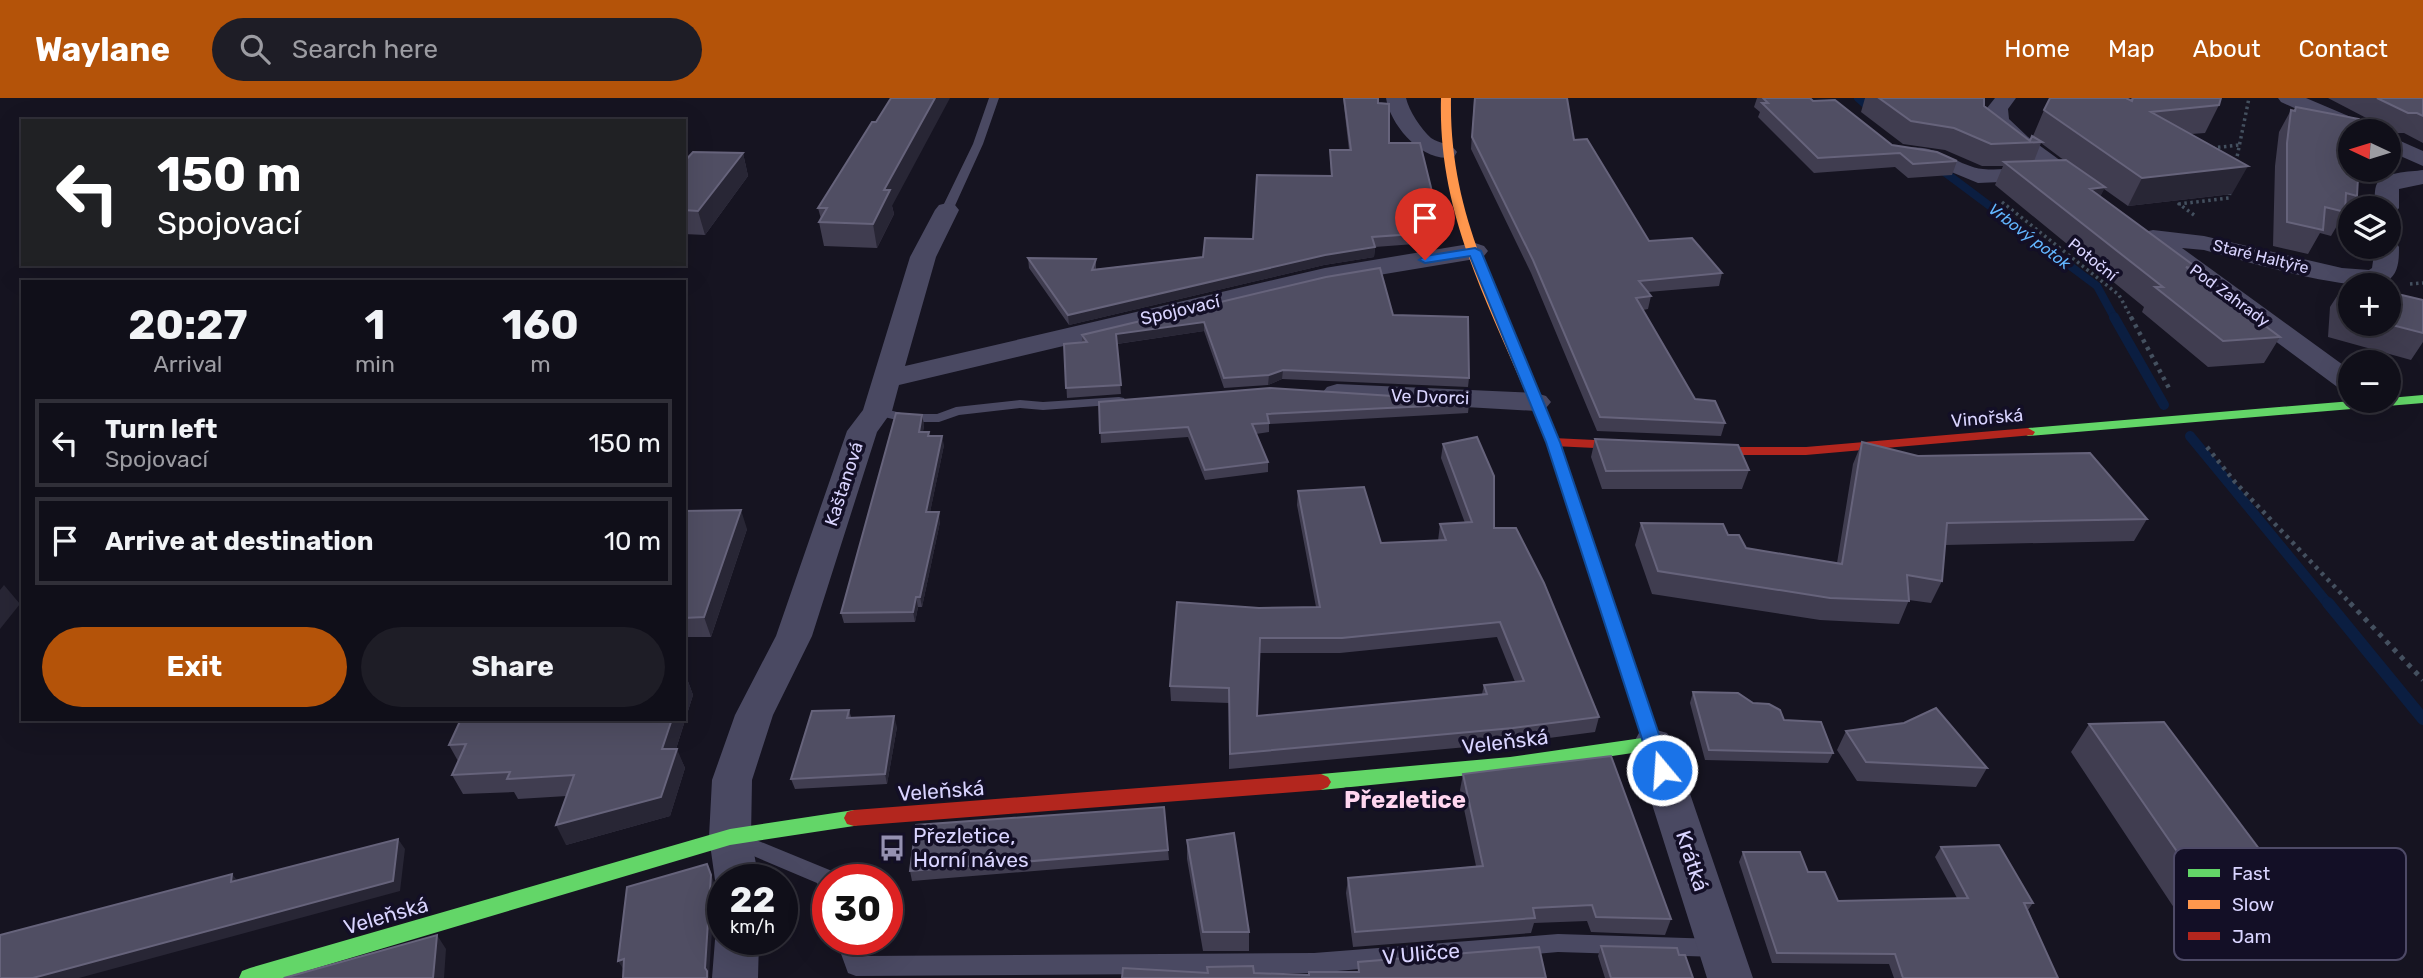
<!DOCTYPE html>
<html lang="en">
<head>
<meta charset="utf-8">
<style>
	body { margin:0; font-family:Rubik,sans-serif; background:#1e1d26; color:#f1f3f6; height:100vh; display:flex; flex-direction:column; font-size:26px; white-space:nowrap }
	* { box-sizing:border-box; margin:0 }
	p { font-size:23px; color:#9c9ca2 }
	.icon { flex:none; width:38px; height:38px; fill:none; stroke:currentColor; stroke-width:2; stroke-linecap:round; stroke-linejoin:round }
	.map { position:relative; flex:1; overflow:hidden }
	.details { position:absolute; left:21px; top:182px; width:665px; height:441px; display:flex; flex-direction:column; background:#100f19; border-radius:0px; box-shadow:0 7px 28px #0002,0 0 0 2px #302f38 }
	.details>* { flex:none }
	.banner { position:absolute; left:21px; top:21px; width:665px; height:147px; border-radius:0px; box-shadow:0 7px 28px #0002,0 0 0 2px #302f38; background:#202124; color:#fff; overflow:hidden }
	.needle { width:46px; rotate:274deg }
	.fabs { position:absolute; left:2338px; top:21px; display:grid; gap:14px }
	.fabs a { display:grid; place-items:center; width:63px; height:63px; border-radius:50%; background:#100f19; box-shadow:0 7px 28px #0002,0 0 0 2px #302f38; font-size:35px }
	.speed { position:absolute; left:707px; top:766px; display:flex; gap:14px; font-size:35px; font-weight:700; text-align:center }
	.speed>* { display:grid; place-content:center; width:91px; height:91px; border-radius:50%; background:#100f19; box-shadow:0 7px 28px #0002,0 0 0 2px #302f38; line-height:1 }
	.speed small { font-size:18px; font-weight:400 }
	.speed .limit { border:10px solid #d22; background:#fff; color:#111 }
	.pin { position:absolute; display:grid; place-items:center; width:60px; height:60px; color:#fff; margin:-72px -30px; border-radius:50% 50% 50% 0; rotate:-45deg; box-shadow:0 0 7px #0007 }
	.pin .icon { rotate:45deg }
	.me { position:absolute; width:77px; margin:-38px; rotate:342deg; stroke-linejoin:round; filter:drop-shadow(0 0 5px #0008) }
	.turn { display:flex; align-items:center; gap:24px; height:147px; padding:0 21px; font-size:32px }
	.turn .icon { width:91px; height:91px; stroke-width:2.5 }
	.turn b { display:block; font-size:49px; line-height:60px }
	.eta { display:flex; justify-content:space-evenly; align-items:center; height:119px; text-align:center }
	.eta b { font-size:42px; font-weight:700; line-height:49px }
	.cta { display:flex; gap:14px; margin-top:auto; padding:14px 21px }
	.cta a { flex:1; height:80px; border-radius:42px; background:#b45309; color:#fff; font-size:28px; font-weight:700; line-height:80px; text-align:center }
	.cta a+a { background:#1e1d26; color:#f1f3f6 }
	ul { padding:0; list-style:none }
	li { display:flex; align-items:center; gap:21px; height:88px; margin:0 14px 10px; padding:0 7px; border:4px solid #302f38; border-radius:0px }
	li div { flex:1 }
	li b { display:block; font-size:26px }
	li em { font-style:normal }
	header { display:flex; align-items:center; gap:42px; box-sizing:border-box; height:98px; padding:0 35px; background:#b45309; color:#fff }
	header strong { font-size:33px }
	nav { display:flex; gap:38px; margin-inline-start:auto; font-size:24px }
	.search { width:490px; height:63px; background:#1e1d26; display:flex; align-items:center; gap:18px; box-sizing:border-box; padding:0 24px; border-radius:38px; color:#9c9ca2; font-size:26px }
	.map>svg:first-child { display:block }
	.lines { fill:none; stroke-linecap:round; stroke-linejoin:round }
	.stream-far2 { stroke:#0b1e41; stroke-width:8 }
	.stream-far1 { stroke:#0b1e41; stroke-width:10 }
	.stream { stroke:#0b1e41; stroke-width:12 }
	.path-far2 { stroke:#44505f; stroke-width:3.5; stroke-dasharray:2.5 3.5; stroke-linecap:butt }
	.path-far1 { stroke:#44505f; stroke-width:4.5; stroke-dasharray:3.5 5; stroke-linecap:butt }
	.path { stroke:#44505f; stroke-width:5; stroke-dasharray:4.5 6; stroke-linecap:butt }
	.lane { fill:#4a4962; fill-rule:evenodd }
	.street { fill:#4a4962; fill-rule:evenodd }
	.fast { fill:#63d668; fill-rule:evenodd }
	.slow { fill:#ff974d; fill-rule:evenodd }
	.jam { fill:#b3261e; fill-rule:evenodd }
	.wall { fill:#403d50; fill-rule:evenodd }
	.shaded-wall { fill:#282635 }
	.building { fill:#504e63; stroke:#66637b; stroke-width:2; fill-rule:evenodd }
	.route { fill:#1a73e8; stroke:#114b97; stroke-width:2 }
	.labels { text-anchor:middle; stroke-width:7; stroke-linejoin:round; paint-order:stroke }
	.far-water-label { font-size:16px; font-style:italic; fill:#62b6ff; stroke:#130f26 }
	.far-street-label { font-size:16px; fill:#d9d4ff; stroke:#130f26 }
	.street-label { font-size:18px; fill:#d9d4ff; stroke:#130f26 }
	.near-street-label { font-size:21px; fill:#d9d4ff; stroke:#130f26 }
	.near-poi-label { font-size:21px; fill:#d9d4ff; stroke:#130f26; text-anchor:start }
	.near-quarter-label { font-size:24px; font-weight:bold; fill:#ffd6f0; stroke:#130f26 }
	.key { fill:#130f26; stroke:#4e4a67; stroke-width:2 }
	.key-label { font-size:19px; fill:#d9d4ff }
</style>
</head>
<body>
<header>
<strong>Waylane</strong>
<div class="search"><svg class="icon" aria-label="search" viewBox="0 0 24 24"><circle cx="10" cy="10" r="6"/><path d="M15 15l6 6"/></svg>Search here</div>
<nav><a>Home</a><a>Map</a><a>About</a><a>Contact</a></nav>
</header>
<div class="map">
<svg width="2423" height="880" viewBox="0 0 2423 880">
	<rect width="100%" height="100%" fill="#161421"/>
	<g class="lines">
		<path class="stream-far2" d="M1858,0L1874,14
			M1939,70L2097,188L2115,221"/>
		<path class="stream-far1" d="M2114,219L2164,307
			M2190,338L2329,507"/>
		<path class="stream" d="M2328,505L2423,621"/>
		<path class="path-far2" d="M2212,50L2239,47
			M2236,64L2249,0
			M2002,104L2119,197L2132,221
			M2194,117L2179,106L2229,100L2230,94
			M2410,186L2423,185"/>
		<path class="path-far1" d="M2131,219L2170,292
			M2207,349L2235,384L2352,507"/>
		<path class="path" d="M2350,505L2423,582"/>
		<path class="lane" d="M989,0H999L983,46L953,112L943,114L941,112L973,46Z
			M1119,299L1124,300L1126,303L1124,306L1043,312L1020,310L959,317L939,324H905L872,316L870,313L877,309L905,316H937L956,309L1020,302L1043,304Z
			M744,737L832,773L837,782H828V795L821,792L817,785L737,751L734,745L737,739Z
			M1558,836L1718,841L1726,843L1729,850L1726,857L1718,859L1558,854L1314,875L856,878L848,875L836,842H857L863,858L1314,855Z"/>
		<path class="street" d="M1386,0H1406C1409,13 1421,31 1431,40C1440,46 1451,45 1457,54L1454,59C1423,66 1390,27 1386,0Z
			M1995,0H2016L2008,11L2009,21L2028,39L2090,84L2094,89L2090,94H2074L2052,78L2042,82L1978,85L1932,66L1903,61L1900,56L1903,51C1935,43 1956,68 1983,71C2001,73 2021,69 2039,68L2012,49L1987,23V10Z
			M2278,0H2306L2372,28L2375,33L2350,35L2281,4Z
			M2389,38L2423,53V68L2389,53Z
			M2423,72V86L2399,91V110L2395,115L2389,117V110H2375C2375,104 2374,94 2376,88C2381,73 2411,74 2423,72Z
			M947,105L955,107L959,112L936,159L905,268L1325,170L1475,145L1484,148L1488,153L1484,158L1475,161L1325,186L899,287L892,313L877,334L812,538L773,617L752,682L751,739L759,782H723V795L715,782L709,739L712,682L735,617L776,538L847,333L863,312L910,159L935,112L939,107Z
			M2153,132L2204,138L2342,170L2369,172L2372,170L2375,149H2389V142L2396,144L2399,149C2399,161 2399,176 2387,183C2361,199 2238,161 2204,152L2182,150L2350,272V294L2340,291L2154,153L2152,146L2144,144L2141,139L2144,134Z
			M1337,286L1536,295L1546,298L1551,304L1546,310L1536,313L1327,301L1322,295L1327,289Z
			M1653,631L1667,635L1673,646L1753,880H1707L1633,646L1639,635Z
			M723,827V842H759L758,880H712L715,842Z"/>
		<path class="fast" d="M1531,287L1538,291L1560,344L1662,646L1660,651L1510,673L1321,692L1314,689L1311,684L1314,679L1321,676L1510,659L1642,640L1546,344L1524,291Z
			M2423,297V305L2028,338L2021,334L2028,330L2352,303H2389V300Z
			M854,712L861,714L864,720L861,726L854,728L730,747L283,880H239L242,873L250,870L730,731Z"/>
		<path class="slow" d="M1441,0H1451C1449,112 1494,192 1538,291L1536,294L1531,295L1524,291C1482,192 1438,111 1441,0Z"/>
		<path class="jam" d="M2028,330L2035,334L2033,337L1806,357H1742L1553,348L1546,344L1553,340L1742,349H1806Z
			M1321,676L1328,679L1331,684L1328,689L1321,692L854,728L847,726L844,720L847,714L854,712Z"/>
	</g>
	<path class="wall" d="M1343,0H1378V5L1389,45L1442,134L1441,144L1375,149L1374,159L1324,167L1069,227L1029,170L1028,160L1096,161V171L1203,159L1253,141L1331,78L1330,52H1349Z
		M1474,0H1567L1574,42L1649,143L1722,175L1719,188L1648,194L1651,198L1648,211L1643,212L1695,301L1725,325L1721,338L1597,333L1531,175L1471,51Z
		M1757,0H1810L1892,47L1957,63L1952,77L1908,80L1895,69L1814,75L1758,19L1760,14L1754,9Z
		M1865,0H1984V8L2030,43L2033,38L2044,12L2130,2L2131,0H2221L2219,7L2205,35L2191,36L2232,96L2128,108L2104,91L2100,98L2200,172L2197,177L2280,239L2264,265L2208,269L2142,214L2144,209L1995,87L2003,68H1982L1945,52L1903,46L1861,14ZM2041,45L2061,60L2064,62L2034,63Z
		M2328,0H2423V45L2404,35H2395Z
		M2296,9L2361,80L2358,85L2357,98L2343,121H2341L2331,138L2320,135L2308,156L2273,148L2275,68L2279,34L2291,12L2293,13Z
		M743,55L748,78L705,137L684,136V64Z
		M892,108L894,116L877,150L824,148L819,124L821,121L818,110Z
		M1326,179L1393,217L1469,280L1468,289L1282,281L1268,287L1224,290L1204,233L1117,246L1121,296L1067,300L1064,246L1082,245V237Z
		M2346,184L2350,187V226H2389L2423,202V244L2411,262L2328,239L2330,209Z
		M1099,304L1469,306L1468,315L1269,326V334L1256,336L1268,364V374L1205,382L1188,339L1101,345Z
		M922,317L924,327L923,334L944,347L930,414L940,424L922,509H918L915,524L844,525L841,515Z
		M1595,341L1749,372L1742,391H1602L1591,359Z
		M1862,344L2147,421L2134,443L1945,447L1942,483L1931,505L1909,502L1899,526L1820,522L1652,496L1635,447L1641,425L1728,437L1746,450L1837,465L1853,366Z
		M1443,346L1494,430L1599,619L1595,634L1510,645L1229,671V605L1171,603L1170,588L1259,510L1316,509L1297,407L1298,393L1381,445L1438,443L1440,426L1465,425L1441,360ZM1497,539L1515,584L1484,587L1482,596L1257,618L1260,555H1340Z
		M684,413L747,431L711,539H684Z
		M686,578L693,597L676,651L685,670L670,718L566,747L567,698L518,701L514,694L463,696L452,677L458,663L449,647Z
		M1693,594L1753,605L1784,622L1833,655L1828,665L1705,662L1690,605Z
		M849,612L851,619L897,629L887,686L795,691L791,681Z
		M2089,626L2302,808L2277,835L2192,837L2071,654Z
		M1846,633L1987,670L1976,689L1857,683L1837,652Z
		M1463,676L1671,821L1665,837L1591,834L1587,823L1534,825L1531,835L1353,849L1346,795L1348,780L1476,768L1460,692Z
		M1187,742L1249,834V853H1203L1187,761Z
		M1941,749L2033,805L2028,812L2058,880H1894L1889,866L1772,865L1739,764L1743,754L1808,774L1838,803L1957,800L1935,759Z
		M1168,752L1169,762L912,783L910,773Z
		M1601,848L1679,857L1693,880H1605L1598,858Z"/>
	<path class="shaded-wall" d="M935,0H950L892,108L894,116L877,150L873,126L884,92Z
		M743,55L748,78L705,137L698,113Z
		M2248,68L2232,96L2128,108L2142,80Z
		M2105,89L2094,112L2090,91Z
		M1375,149L1374,159L1324,167L1069,227L1068,217L1325,157Z
		M1204,224V233L1116,246V236Z
		M1283,272L1282,281L1268,287L1269,277Z
		M922,317L924,327L921,343L919,334Z
		M942,338L944,347L928,424L926,414Z
		M741,412L747,431L711,539L704,519Z
		M939,414L940,424L922,509L920,499Z
		M4,487L20,506L0,531V492Z
		M916,499L918,509L915,524L913,514Z
		M686,578L693,597L670,670L662,651L672,621H684V583Z
		M894,618L897,629L887,686L885,676Z
		M677,651L685,670L670,718L566,747L556,727Z
		M398,741L405,751L400,793L79,880H33Z
		M707,766L715,787L709,878L710,880H707L705,870Z
		M232,776L240,786L231,784Z
		M437,837L446,851L444,880H433Z
		M624,861V872L618,863Z"/>
	<path class="building" d="M891,0H935L884,92H890L873,126L819,124L827,110H818L872,24H876Z
		M1344,0H1378V5L1389,6V45H1420L1442,134L1372,139L1375,149L1325,157L1068,217L1028,160L1096,161L1092,172L1203,159L1205,140L1253,141L1257,77L1332,78L1330,52H1351Z
		M1475,0H1567L1574,42L1587,41L1649,143L1692,140L1722,175L1639,183L1651,198L1636,200L1695,301L1715,303L1725,325L1600,319L1533,162L1472,39Z
		M1763,0H1810L1813,3L1835,2L1892,47L1937,54L1957,63L1913,66L1900,55L1818,60L1762,5H1768Z
		M1879,0H1984V8L2030,43L2032,38L2042,44L1991,46L1954,30L1911,23Z
		M2050,0H2126L2132,3L2133,0H2221L2219,7L2151,14L2248,68L2142,80L2044,12Z
		M2377,0H2423V18L2417,15H2408Z
		M2296,9L2359,21L2360,33H2350V72H2360L2361,80H2358L2357,98L2346,95L2345,114L2325,109L2323,132L2287,124V45L2291,12L2295,13Z
		M693,54L743,55L698,113L684,112V64Z
		M2066,62L2105,89L2090,91L2200,172L2186,169L2280,239L2223,243L2155,189H2163L2004,64Z
		M1380,170L1393,217L1468,219L1469,280L1283,272L1269,277L1224,280L1204,224L1116,236L1121,287L1066,290L1064,246L1087,244L1082,237L1326,179Z
		M2346,184L2360,187H2350V216L2344,214Z
		M2389,194L2423,202V235L2388,226Z
		M1270,290L1469,303V306L1267,316L1269,325L1252,326L1268,364L1205,372L1188,329L1100,335L1099,304Z
		M896,315L922,317L919,334H929L928,338H942L926,414H939L920,499H916L913,514L841,515Z
		M1477,339L1494,378V430H1516L1544,485L1599,619L1513,630L1230,656L1229,590L1170,588L1177,504L1259,510L1320,509L1298,393L1364,389L1381,445L1446,442L1440,426L1472,424L1443,346ZM1500,524L1524,583L1484,587L1487,596L1257,618L1260,540H1342Z
		M1595,341L1738,347L1749,372L1606,373Z
		M1862,344L1918,358L2090,355L2147,421L1947,425L1942,483L1907,477L1909,503L1830,500L1658,473L1641,425L1723,426L1728,437H1739L1746,450L1842,466Z
		M741,412L704,519L684,520V413Z
		M1693,594L1738,595L1753,605L1769,606L1780,612L1784,622L1821,624L1833,655L1709,652Z
		M1936,610L1987,670L1866,664L1846,633L1904,625Z
		M849,612L847,620L894,618L885,676L791,681L812,613Z
		M461,621H672L662,651H677L661,699L556,727L574,677L507,681L510,674L452,677L466,646L449,647Z
		M2164,624L2302,808L2216,810L2089,626Z
		M1611,658L1671,821L1596,819L1592,807L1533,810L1535,820L1355,834L1348,780L1483,768L1463,676Z
		M1164,709L1168,752L910,773L916,727Z
		M1234,735L1249,834H1203L1187,742Z
		M398,741L393,783L33,880H0V837L232,776L231,784Z
		M1999,747L2033,805H2024L2058,880H1903L1895,856L1777,855L1743,754H1800L1808,774H1825L1838,803L1968,800L1941,749Z
		M707,766L711,777L705,870L707,873V880H623L624,861L618,863L627,789Z
		M437,837L433,880H284Z
		M1601,848L1677,850L1679,857H1685L1693,880H1611Z
		M1539,849L1546,880H1122L1123,870L1208,875L1207,869L1253,868L1254,875L1309,877V874H1359L1358,864Z"/>
	<path class="route" d="M1475,150L1481,153L1560,344L1671,672L1669,677L1662,679L1655,677L1652,672L1546,344L1470,158L1425,165L1419,162L1425,158Z"/>
	<defs>
		<g id="bus-bare" transform="scale(2.1)"><path d="M-5-6H5V4H4V6H2V4H-2V6H-4V4H-5ZM-3.5-4V0h7V-4ZM-3.5 1.2v1.5H-2V1.2ZM2 1.2v1.5H3.5V1.2Z" fill="#9591b1" stroke="#130f26" stroke-width="2.5" paint-order="stroke"/></g>
	</defs>
	<g fill-rule="evenodd">
		<use href="#bus-bare" x="892" y="750"/>
	</g>
	<g class="labels">
		<g class="far-water-label">
			<text transform="translate(2030 138) rotate(37)" y="6">Vrbový potok</text>
		</g>
		<g class="far-street-label">
			<text transform="translate(2261 158) rotate(14)" y="6">Staré Haltýře</text>
			<text transform="translate(2093 161) rotate(39)" y="6">Potoční</text>
			<text transform="translate(2230 197) rotate(36)" y="6">Pod Zahrady</text>
		</g>
		<g class="street-label">
			<text transform="translate(1180 212) rotate(-13)" y="6">Spojovací</text>
			<text transform="translate(1430 299) rotate(2)" y="6">Ve Dvorci</text>
			<text transform="translate(1987 320) rotate(-5)" y="6">Vinořská</text>
			<text transform="translate(844 386) rotate(-72)" y="6">Kaštanová</text>
		</g>
		<g class="near-street-label">
			<text transform="translate(1505 644) rotate(-7)" y="7">Veleňská</text>
			<text transform="translate(941 693) rotate(-4)" y="7">Veleňská</text>
			<text transform="translate(1692 763) rotate(72)" y="7">Krátká</text>
			<text transform="translate(386 818) rotate(-16)" y="7">Veleňská</text>
			<text transform="translate(1421 856) rotate(-5)" y="7">V Uličce</text>
		</g>
		<g class="near-poi-label">
			<text x="913" y="745">Přezletice,<tspan x="913" dy="24">Horní náves</tspan></text>
		</g>
		<g class="near-quarter-label">
			<text x="1405" y="710">Přezletice</text>
		</g>
	</g>
	<rect x="2174" y="750" width="232" height="112" rx="10" class="key"/>
	<rect x="2188" y="771" width="32" height="8" fill="#63d668"/>
	<rect x="2188" y="802" width="32" height="9" fill="#ff974d"/>
	<rect x="2188" y="834" width="32" height="8" fill="#b3261e"/>
	<g class="key-label">
		<text x="2232" y="782">Fast</text>
		<text x="2232" y="813">Slow</text>
		<text x="2232" y="845">Jam</text>
	</g>
</svg>
<div class="fabs">
<a><svg class="needle" viewBox="-14 -14 28 28"><path d="M0-13l5 13h-10z" fill="#e53935"/><path d="M0 13l5-13h-10z" fill="#9c9ca2"/></svg></a>
<a><svg class="icon" aria-label="layers" viewBox="0 0 24 24"><path d="M12 4l9 5-9 5-9-5zM3 14l9 5 9-5"/></svg></a>
<a>+</a>
<a>−</a>
</div>
<div class="speed"><div>22<small>km/h</small></div><div class="limit">30</div></div>
<div class="pin" style="left:1425px;top:162px;background:#d93025"><svg class="icon" aria-label="arrive" viewBox="0 0 24 24"><path d="M6 21V4h12l-3 4 3 4H6"/></svg></div>
<svg class="me" style="left:1662px;top:672px" viewBox="-20 -20 40 40"><circle r="17" fill="#1a73e8" stroke="#fff" stroke-width="3"/><path d="M0-11L8 9 0 5-8 9z" fill="#fff"/></svg>
<div class="banner">
<div class="turn"><svg class="icon" aria-label="left" viewBox="0 0 24 24"><path d="M17 20v-9H6M10 6l-5 5 5 5"/></svg><div><b>150 m</b>Spojovací</div></div>
</div>
<section class="details">
<div class="eta">
<div><b>20:27</b><p>Arrival</p></div>
<div><b>1</b><p>min</p></div>
<div><b>160</b><p>m</p></div>
</div>
<ul>
<li><svg class="icon" aria-label="left" viewBox="0 0 24 24"><path d="M17 20v-9H6M10 6l-5 5 5 5"/></svg><div><b>Turn left</b><p>Spojovací</p></div><em>150 m</em></li>
<li><svg class="icon" aria-label="arrive" viewBox="0 0 24 24"><path d="M6 21V4h12l-3 4 3 4H6"/></svg><div><b>Arrive at destination</b></div><em>10 m</em></li>
</ul>
<div class="cta"><a>Exit</a><a>Share</a></div>
</section>
</div>
</body>
</html>
